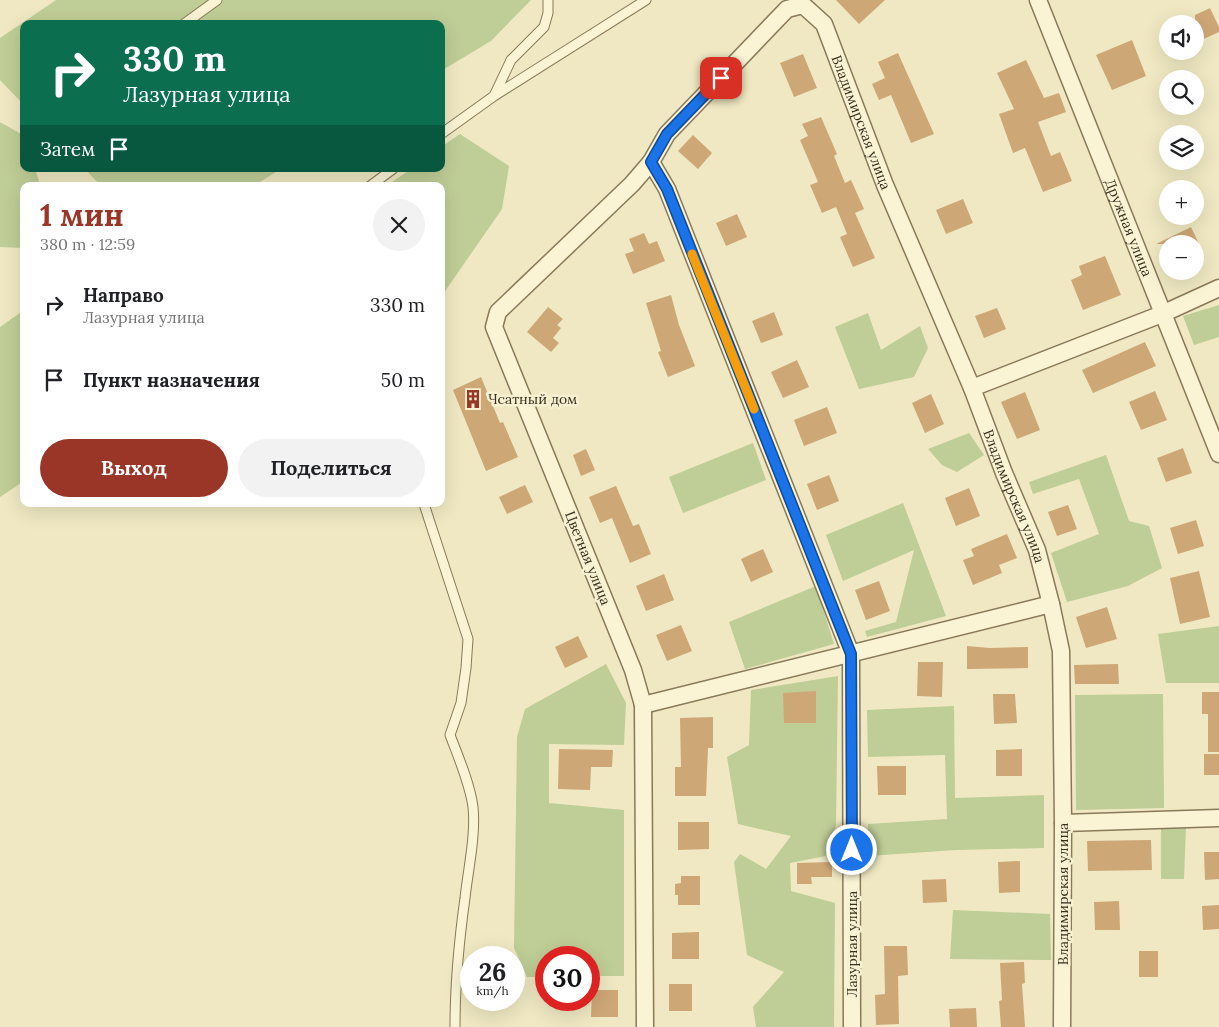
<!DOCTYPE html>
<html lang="ru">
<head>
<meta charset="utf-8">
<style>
	body { margin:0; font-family:Lora,serif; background:#f2f2f2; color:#202124; height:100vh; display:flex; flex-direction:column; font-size:19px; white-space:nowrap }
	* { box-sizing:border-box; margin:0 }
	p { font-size:16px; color:#757577 }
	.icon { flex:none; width:28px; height:28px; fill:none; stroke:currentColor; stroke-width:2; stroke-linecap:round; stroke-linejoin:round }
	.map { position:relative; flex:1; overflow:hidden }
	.panel { position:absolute; left:20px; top:182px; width:425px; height:325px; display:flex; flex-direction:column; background:#fff; border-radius:10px; box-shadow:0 5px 20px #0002 }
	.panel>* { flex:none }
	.top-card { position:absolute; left:20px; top:20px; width:425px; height:152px; border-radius:10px; box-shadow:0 5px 20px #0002; background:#0b6e4f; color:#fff; overflow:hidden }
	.fabs { position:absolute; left:1159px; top:15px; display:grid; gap:10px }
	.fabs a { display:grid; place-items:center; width:45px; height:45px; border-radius:50%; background:#fff; box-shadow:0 5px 20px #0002; font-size:25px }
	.speed { position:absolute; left:460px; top:946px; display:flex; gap:10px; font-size:25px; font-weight:700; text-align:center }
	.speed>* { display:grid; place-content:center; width:65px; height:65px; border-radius:50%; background:#fff; box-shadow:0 5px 20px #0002; line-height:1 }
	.speed small { font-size:12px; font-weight:400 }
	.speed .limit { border:8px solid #d22; background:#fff; color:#111 }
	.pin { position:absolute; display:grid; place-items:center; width:42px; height:42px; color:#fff; margin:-21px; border-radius:10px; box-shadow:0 2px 8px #0006 }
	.me { position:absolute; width:55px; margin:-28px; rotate:0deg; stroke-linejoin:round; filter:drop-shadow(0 0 4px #0008) }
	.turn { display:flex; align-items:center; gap:18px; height:105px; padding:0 20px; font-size:22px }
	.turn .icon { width:65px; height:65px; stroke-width:2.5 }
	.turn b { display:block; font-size:35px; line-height:42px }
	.then { display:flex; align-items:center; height:48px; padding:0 20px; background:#0003; gap:10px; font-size:19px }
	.round { display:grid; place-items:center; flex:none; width:52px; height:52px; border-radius:26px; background:#f2f2f2 }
	.head { display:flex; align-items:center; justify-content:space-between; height:85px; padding:0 20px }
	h1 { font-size:30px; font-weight:700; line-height:38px; color:#9a3627 }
	.button { display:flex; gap:10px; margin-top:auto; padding:10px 20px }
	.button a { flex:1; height:58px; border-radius:30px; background:#9a3627; color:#fff; font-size:20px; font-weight:700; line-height:58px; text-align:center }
	.button a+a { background:#f2f2f2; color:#202124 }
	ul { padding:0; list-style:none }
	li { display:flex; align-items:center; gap:15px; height:75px; padding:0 20px }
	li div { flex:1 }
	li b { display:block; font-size:19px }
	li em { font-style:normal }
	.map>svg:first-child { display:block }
	.green { fill:#bfcd96 }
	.building { fill:#cea777 }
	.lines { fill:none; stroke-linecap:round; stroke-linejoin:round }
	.lane-casing { stroke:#897959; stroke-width:11 }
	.street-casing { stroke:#897959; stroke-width:19 }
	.lane { stroke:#faf4d5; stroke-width:9 }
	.street { stroke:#faf4d5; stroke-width:16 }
	.route-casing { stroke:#114b97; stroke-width:12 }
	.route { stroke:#1a73e8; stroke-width:9 }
	.slow { stroke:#f59e0b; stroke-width:9 }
	.labels { text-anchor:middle; stroke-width:5; stroke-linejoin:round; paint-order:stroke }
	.street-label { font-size:14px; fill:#392e1d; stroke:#f6f1d2 }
	.poi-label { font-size:14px; fill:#392e1d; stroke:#f6f1d2; text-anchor:start }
</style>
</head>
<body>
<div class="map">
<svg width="1219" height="1027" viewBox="0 0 1219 1027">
	<rect width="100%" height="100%" fill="#efe8c2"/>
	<path class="green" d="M56,0H531L491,41L441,71V24H24V105L0,80V38Z
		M0,122L23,135L24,169H35L39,181L38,186H24L23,248L0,247Z
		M460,134L509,166L502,209L441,297V186H386L411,169H441V147Z
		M85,169H281L253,186H101Z
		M1219,305V337L1194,345L1183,316Z
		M24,310V481L0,497V327Z
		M868,313L881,350L920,326L928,348L914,377L859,389L835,327Z
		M969,433L984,455L957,472L942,465L928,449Z
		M753,443L766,480L683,513L669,477Z
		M1106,455L1129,521L1149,526L1162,568L1128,586L1067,602L1051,553L1099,534L1079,479L1033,494L1029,482Z
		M903,503L946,616L867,637L865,631L896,622L914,550L843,581L826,535Z
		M816,586L834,644L745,669L729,622Z
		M1219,626V683H1166L1158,634Z
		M606,664L626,703L624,745L549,744V803L624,810V976H589V958H546V977H527L514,948L517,737L525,709Z
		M838,676L836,825L826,856L790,863L791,891L835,903L834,1027H756L753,1007L784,972L747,955L734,862L740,854L766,869L791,836L738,824L727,757L749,745L751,690Z
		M1163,694L1164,808L1076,810L1075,695Z
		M954,706L955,798L1044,795V848L956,850L868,856V824L947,819L945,755L868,757L867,710Z
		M1186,827L1184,879H1161V828Z
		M953,910L1050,914L1051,960L950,959Z"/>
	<path class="building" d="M836,0H885L859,24Z
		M1210,8L1219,27V32L1195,43V15Z
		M1132,40L1146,76L1112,90L1096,55Z
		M898,53L934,134L911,143L891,95L879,100L872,84L885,78L878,62Z
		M803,54L817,88L794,97L780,63Z
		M1026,60L1044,98L1059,93L1066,112L1038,122L1051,156L1060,152L1072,181L1043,192L1025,148L1013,153L999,114L1014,109L997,73Z
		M821,117L837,154L834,156L845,183L851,180L864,209L855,213L875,258L853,267L840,237L847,234L836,207L822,213L810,185L818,182L800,140L808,136L802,124Z
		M693,135L712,153L698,169L678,151Z
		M963,199L973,223L946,234L936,210Z
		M737,214L747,237L726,246L716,223Z
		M1191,227L1199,244H1156Z
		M644,233L649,244L657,241L665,261L633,274L625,254L634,251L629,239Z
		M1105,256L1121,295L1083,310L1071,280L1082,275L1079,266Z
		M671,295L679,325L695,366L668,377L658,352L661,351L646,303Z
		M548,307L563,319L557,325L561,328L553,338L559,343L551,352L527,332Z
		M997,308L1006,329L984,338L975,316Z
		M774,312L783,335L761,343L752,321Z
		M1145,342L1156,366L1093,393L1082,370Z
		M797,360L809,387L783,398L771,372Z
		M481,377L500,423L503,422L518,457L486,471L453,390Z
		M1155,391L1167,420L1141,430L1129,402Z
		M1025,392L1040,430L1017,439L1001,402Z
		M931,394L944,424L925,433L912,403Z
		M827,407L837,433L804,446L794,420Z
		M1183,448L1192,473L1166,482L1157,458Z
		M586,449L595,470L581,476L573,455Z
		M829,475L839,501L817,510L807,484Z
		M525,485L533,502L507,514L499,497Z
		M616,486L633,526L639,524L651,554L630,563L612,518L600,523L589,497Z
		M969,488L980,516L956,526L945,498Z
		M1068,505L1077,529L1057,536L1048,512Z
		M1196,520L1204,546L1178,554L1170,528Z
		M1007,534L1017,558L999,565L1002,573L973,585L963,560L974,556L971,549Z
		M763,549L773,572L751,582L741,559Z
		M1199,571L1210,617L1180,624L1170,578Z
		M664,574L674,600L646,611L636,586Z
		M879,581L890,611L866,620L855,590Z
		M1107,607L1117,639L1086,648L1076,617Z
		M681,625L692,651L667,661L656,635Z
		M578,636L588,657L565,668L555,647Z
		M967,646L990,648L1028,647V668L967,669Z
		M918,662H943L942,697L917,696Z
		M1118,664L1119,684H1075L1074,665Z
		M816,691V723H784L783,693Z
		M1202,692H1219V752H1208V714H1202Z
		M993,694H1015L1017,723L994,724Z
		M713,717V748H708L706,796H675V767H681L680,718Z
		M559,749L613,750L612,767H591L590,790L558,789Z
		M1022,749V776H996V750Z
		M1204,754H1219V775H1204Z
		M877,766H906V795H878Z
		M678,822H709V849L678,850Z
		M1151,840L1152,870L1088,871L1087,841Z
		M1204,852H1219V879L1205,880Z
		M1020,861V892L999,893L998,862Z
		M832,862V877H811L812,884H797V863Z
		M681,876H700V905H678V895H675V884L681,883Z
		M946,879L947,902L923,903L922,880Z
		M1119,901L1120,930H1095L1094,902Z
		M1219,905V929L1203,930L1202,906Z
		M699,932V959H672V933Z
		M884,946H907L908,975L898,976L899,1024L876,1025L875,995L885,994Z
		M1139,951H1158V977H1139Z
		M1024,962L1025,983L1022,984L1025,1027H1001L999,1001L1002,1000L1000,963Z
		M669,984H692V1011H669Z
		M592,990H618V1017H591Z
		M976,1008L977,1027H950L949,1009Z"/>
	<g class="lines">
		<g class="lane-casing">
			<path id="lane" d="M184,24L217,0
				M494,96L646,0
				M441,134L494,96L511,60L544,27L548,13V0
				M370,186L393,169
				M424,504L468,639L466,668L461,703L450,735C458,756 470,784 473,807C476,835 468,870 465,898C459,941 455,984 455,1027"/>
		</g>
		<g class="street-casing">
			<g id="street">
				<path id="s1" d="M1038,0L1219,454"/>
				<path d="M972,388L1162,314L1219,288"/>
				<path d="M643,705L1051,604"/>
				<path d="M1063,823L1219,818"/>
				<path d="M645,1027L643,705L633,670L494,327L498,312L632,184L651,162"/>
				<path id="s2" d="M852,1027L851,654L667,189L651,162L667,134L787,9L803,5L824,24L885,185L972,388L1004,473L1037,550L1051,604L1061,651L1063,823L1062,1027"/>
			</g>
		</g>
		<use href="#lane" class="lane"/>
		<use href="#street" class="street"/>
	</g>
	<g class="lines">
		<g class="route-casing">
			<path id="route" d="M721,78L667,134L651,162L667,189L851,654L852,850"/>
		</g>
		<use href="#route" class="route"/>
		<path class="slow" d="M692,254L754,409"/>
	</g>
	<defs>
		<g id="building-bare" transform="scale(1.5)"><path d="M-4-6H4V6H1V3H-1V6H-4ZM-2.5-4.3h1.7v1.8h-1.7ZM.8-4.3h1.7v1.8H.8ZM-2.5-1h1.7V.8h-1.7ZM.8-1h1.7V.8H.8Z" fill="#9a3627" stroke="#f6f1d2" stroke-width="2.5" paint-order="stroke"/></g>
	</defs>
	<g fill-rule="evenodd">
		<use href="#building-bare" x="473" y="399"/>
	</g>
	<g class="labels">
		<g class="street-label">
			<text dy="5" stroke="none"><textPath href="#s2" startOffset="1260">Владимирская улица</textPath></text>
			<text dy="5" stroke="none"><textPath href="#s1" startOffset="245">Дружная улица</textPath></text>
			<text dy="5" stroke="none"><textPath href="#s2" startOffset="1664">Владимирская улица</textPath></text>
			<text transform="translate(588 558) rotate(68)" y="5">Цветная улица</text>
			<text transform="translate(1063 894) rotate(-90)" y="5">Владимирская улица</text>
			<text transform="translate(852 944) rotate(-90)" y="5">Лазурная улица</text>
		</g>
		<g class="poi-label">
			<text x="488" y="404">Чсатный дом</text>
		</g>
	</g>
</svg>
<div class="fabs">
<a><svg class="icon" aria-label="sound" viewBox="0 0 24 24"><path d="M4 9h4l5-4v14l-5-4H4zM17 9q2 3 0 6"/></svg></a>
<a><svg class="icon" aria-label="search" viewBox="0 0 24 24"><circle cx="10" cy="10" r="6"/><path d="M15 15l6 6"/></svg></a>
<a><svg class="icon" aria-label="layers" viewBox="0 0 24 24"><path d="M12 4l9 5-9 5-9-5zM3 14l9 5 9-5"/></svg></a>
<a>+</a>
<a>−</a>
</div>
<div class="speed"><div>26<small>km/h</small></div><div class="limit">30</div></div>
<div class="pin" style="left:721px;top:78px;background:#d93025"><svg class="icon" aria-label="arrive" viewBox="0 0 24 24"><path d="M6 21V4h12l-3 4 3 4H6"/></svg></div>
<svg class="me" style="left:852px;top:850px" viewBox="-20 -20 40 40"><circle r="17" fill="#1a73e8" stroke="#fff" stroke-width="3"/><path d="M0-11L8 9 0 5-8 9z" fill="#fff"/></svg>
<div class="top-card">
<div class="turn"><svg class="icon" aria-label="right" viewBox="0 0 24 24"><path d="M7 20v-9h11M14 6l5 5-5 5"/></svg><div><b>330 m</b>Лазурная улица</div></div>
<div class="then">Затем<svg class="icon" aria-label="arrive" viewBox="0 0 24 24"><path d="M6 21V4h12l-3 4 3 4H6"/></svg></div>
</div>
<section class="panel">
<div class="head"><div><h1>1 мин</h1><p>380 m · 12:59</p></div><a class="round"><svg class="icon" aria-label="close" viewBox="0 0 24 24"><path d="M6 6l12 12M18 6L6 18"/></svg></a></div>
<ul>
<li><svg class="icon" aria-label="right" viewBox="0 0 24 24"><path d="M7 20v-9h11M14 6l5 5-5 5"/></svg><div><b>Направо</b><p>Лазурная улица</p></div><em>330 m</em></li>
<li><svg class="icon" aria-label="arrive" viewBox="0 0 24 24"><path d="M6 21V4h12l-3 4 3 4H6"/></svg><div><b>Пункт назначения</b></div><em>50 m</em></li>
</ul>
<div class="button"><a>Выход</a><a>Поделиться</a></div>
</section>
</div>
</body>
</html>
